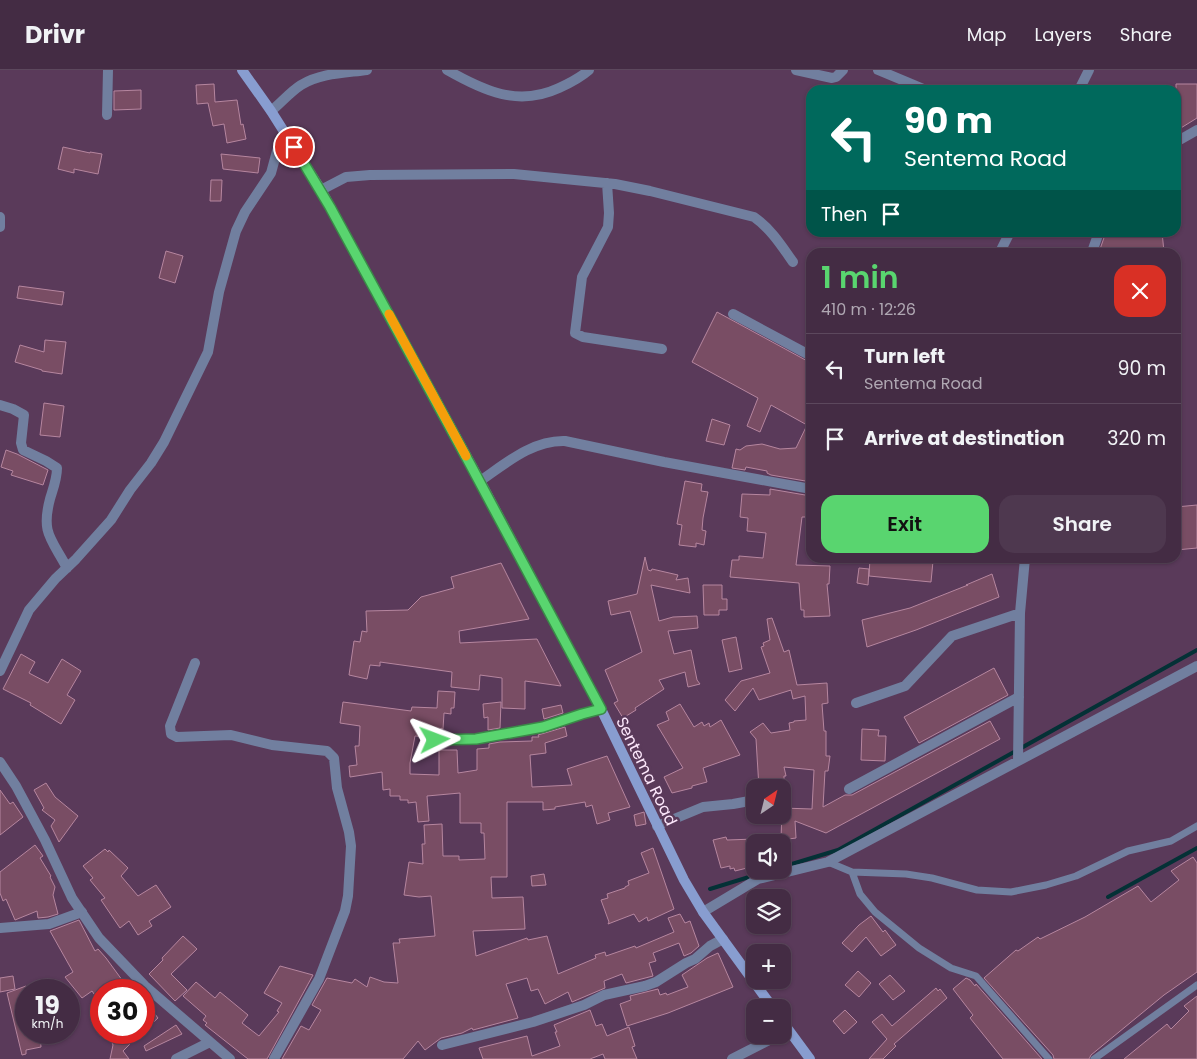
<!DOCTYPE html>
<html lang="en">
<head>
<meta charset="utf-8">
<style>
	body { margin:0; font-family:Poppins,sans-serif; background:#4e384f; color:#f1f3f6; height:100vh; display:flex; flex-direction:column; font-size:19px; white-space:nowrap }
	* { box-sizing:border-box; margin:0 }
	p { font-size:16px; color:#afa7b2 }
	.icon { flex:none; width:28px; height:28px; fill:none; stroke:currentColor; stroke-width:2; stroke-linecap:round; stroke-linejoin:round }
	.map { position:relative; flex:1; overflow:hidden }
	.side { position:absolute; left:806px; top:178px; width:375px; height:315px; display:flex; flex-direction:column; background:#442c44; border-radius:15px; box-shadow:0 1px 4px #0004,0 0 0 1px #5c485d }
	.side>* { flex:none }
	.top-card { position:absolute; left:806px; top:15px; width:375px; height:152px; border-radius:15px; box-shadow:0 1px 4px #0004,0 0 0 1px #5c485d; background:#00695c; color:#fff; overflow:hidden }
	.needle { width:32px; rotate:35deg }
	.controls { position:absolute; left:746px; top:709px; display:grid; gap:10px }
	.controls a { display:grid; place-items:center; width:45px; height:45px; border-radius:10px; background:#442c44; box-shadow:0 1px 4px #0004,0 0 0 1px #5c485d; font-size:25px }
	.speed { position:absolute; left:15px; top:909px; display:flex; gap:10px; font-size:25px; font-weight:700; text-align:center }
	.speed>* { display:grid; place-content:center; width:65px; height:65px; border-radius:50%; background:#442c44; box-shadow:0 1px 4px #0004,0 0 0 1px #5c485d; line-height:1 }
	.speed small { font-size:12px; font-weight:400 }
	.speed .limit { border:8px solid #d22; background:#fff; color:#111 }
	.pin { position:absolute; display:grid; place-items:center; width:42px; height:42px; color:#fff; margin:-21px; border:2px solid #fff; border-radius:50%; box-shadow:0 1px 5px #0007 }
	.me { position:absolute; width:55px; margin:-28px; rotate:87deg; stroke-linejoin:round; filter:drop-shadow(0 0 4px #0008) }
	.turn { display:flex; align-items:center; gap:18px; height:105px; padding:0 15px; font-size:22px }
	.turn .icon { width:65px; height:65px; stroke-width:2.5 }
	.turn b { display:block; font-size:35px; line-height:42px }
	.then { display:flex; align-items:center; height:48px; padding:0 15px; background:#0003; gap:10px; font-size:19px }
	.round { display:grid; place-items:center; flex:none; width:52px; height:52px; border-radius:15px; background:#4e384f }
	.summary { display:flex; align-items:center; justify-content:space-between; height:85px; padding:0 15px }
	h1 { font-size:30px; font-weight:600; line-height:38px; color:#59d56f }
	.action { display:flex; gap:10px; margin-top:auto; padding:10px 15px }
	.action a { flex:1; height:58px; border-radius:15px; background:#59d56f; color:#111; font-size:20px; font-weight:600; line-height:58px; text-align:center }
	.action a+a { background:#4e384f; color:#f1f3f6 }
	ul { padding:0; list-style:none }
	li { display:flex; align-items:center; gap:15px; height:70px; padding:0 15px; border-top:1px solid #5c485d }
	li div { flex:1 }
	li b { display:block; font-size:19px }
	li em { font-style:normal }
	header { display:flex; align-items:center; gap:30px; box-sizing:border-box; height:70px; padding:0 25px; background:#442c44; border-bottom:1px solid #5c485d }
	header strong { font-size:24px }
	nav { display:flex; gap:28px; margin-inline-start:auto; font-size:18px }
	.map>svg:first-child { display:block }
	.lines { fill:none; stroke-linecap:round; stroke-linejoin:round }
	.stream { stroke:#043136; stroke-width:4 }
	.building { fill:#794d64; stroke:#b6869f }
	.service { stroke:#717f9f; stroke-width:7 }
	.minor { stroke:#717f9f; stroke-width:10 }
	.tertiary { stroke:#717f9f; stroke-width:10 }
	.secondary { stroke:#889dd0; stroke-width:10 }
	.route-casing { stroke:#3a8a48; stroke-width:12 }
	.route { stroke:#59d56f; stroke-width:9 }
	.slow { stroke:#f59e0b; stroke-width:9 }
	.labels { text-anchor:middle; stroke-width:5; stroke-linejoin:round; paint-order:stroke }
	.street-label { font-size:16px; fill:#fce7fb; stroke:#5a3a5a }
</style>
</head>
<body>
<header>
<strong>Drivr</strong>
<nav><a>Map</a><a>Layers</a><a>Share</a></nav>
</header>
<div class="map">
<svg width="1197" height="989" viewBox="0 0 1197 989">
	<rect width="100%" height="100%" fill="#5a3a5a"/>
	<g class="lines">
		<path class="stream" d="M782,797L838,780L1197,580
			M710,819L772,800
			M1108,827L1197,778"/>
	</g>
	<path class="building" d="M214,14L215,32L237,30L241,55L243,54L246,69L227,73L224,54L213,56L208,33L197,34L196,15Z
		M1176,14H1197V48L1176,61Z
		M141,20V39L114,40V21Z
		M63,77L90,83V82L102,84L98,104L74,99V103L58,99Z
		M221,84L260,88L258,103L223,99Z
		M211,110H222L221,131H210Z
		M1106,162H1162L1164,182H1099Z
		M166,181L183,186L175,213L159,208Z
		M19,216L64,222L62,235L17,228Z
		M717,242L811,293V412L771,405L767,403V401L746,397L745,400L732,398L736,379L740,380L746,376L762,374L780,379L796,378L807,355L771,335L760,362L747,356L758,328L692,292Z
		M45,270L66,272L62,304L42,301V300L15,292L20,275L44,282Z
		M44,333L64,336L60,367L40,365Z
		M712,349L730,355L724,375L706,371Z
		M6,380L17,384L48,400L43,415L11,405L13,401L1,397Z
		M685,411L702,414L701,421L708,422L703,448L702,460L706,461L704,475L696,473V477L679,475L682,455L677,454Z
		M770,419L811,426V447H802L796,495L830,496L829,514H827L830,546L804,547V540H801L799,513L730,507L732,490H739V486L763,488L766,463L747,461L748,448L740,447L742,424L770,425Z
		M1197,435V478L1176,480V437Z
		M645,487L648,500L651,501L652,499L678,505L676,510L688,508L690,523L651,515L659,551L673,547L697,546L698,558L668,561L674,584L691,580L697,610L700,614L688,617L685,602L659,610L664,619L635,638L636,640L623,648L614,633L618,631L605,600L642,582L630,541L611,545L608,531L637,524Z
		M870,488H901L933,491L931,512L869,506Z
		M501,493L529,549L459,561L460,573L537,569L561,616L525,611V639L502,638V608L480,605L479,620L451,617L452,602L380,592V596L370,595L367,609L349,605L354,571L360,572L362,561L367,562L366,541L408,540L421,527L454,518L451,507Z
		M859,498L869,499L868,515L857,513Z
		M992,504L999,527L916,560L867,577L862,550L910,538L968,515H966Z
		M703,515H722V529H727V540H719V545H704Z
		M772,548L784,582L789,580L797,615L827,613L828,633L822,634L824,661H826V686H830L828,701H825L823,737L845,725H852L990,651L1000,669L826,763L795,751L796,768L781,770L782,738L812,739L814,700L784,697L786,706H784V718H759L756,669L750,662L763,653L771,663L790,660L789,653L794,652V651L806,650L805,626L793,629L791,620L759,630L753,618L735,641L725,630L741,611L770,603L761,577L764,576L763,573L770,570L767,549Z
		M736,567L742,599L729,602L722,570Z
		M21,584L35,592L29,603L48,613L62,589L81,601L67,625L75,630L61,654L30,635L31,633L3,619Z
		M994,598L1008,625L919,673L904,647Z
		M438,621L455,622L454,638H451V644L444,643L443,659L441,658V663L432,664L429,667L415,666L410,693V704L439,705V680H457L458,703L477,700V679L489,678V674L500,672L532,671V667H539L538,665L565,657L567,666L545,673L546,683L530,685L532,717L572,715L567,699L607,686L630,737L608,743L610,750L597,754L592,735L586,737L585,732L555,737V739L543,740V732H507V807H491L492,828L523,827L525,859L473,861L476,886L527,868L528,870L547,866L558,904L596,888L595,885L605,882L606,886L635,876L636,878L674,862L668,848L680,844L685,853L690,851L699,876L691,883L684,886L679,873L653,883L656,891L649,893L653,906L626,913L622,904L604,911L605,918L572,932L568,922L545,934L538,919L531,921L527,908L506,914L518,948L473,960L472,958L462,963L441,968L425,980L418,971L403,989H282L301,956L309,960L321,940L312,935L327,908L352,913L355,909L367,917L370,907L384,912L398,913L393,873H400L399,869L435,866L431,826L419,827L404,825L409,792L423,794L422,774H425L424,755L442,754L443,786H459V790L485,789L484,763H481V753H460V723L427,726L429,751L418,752L416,732L408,733V730H400V726H390V719L383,720L382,702L350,707L349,696L357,695L355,676H359L360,656L340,653L343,632L411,641L412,637L437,638Z
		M501,632L500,658L488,660V647L484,648L483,634Z
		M680,634L694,657L702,652L704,656L709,653L710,657L721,650L740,685L703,698L707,712L692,716V718L672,723L664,707L683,698L657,655L669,650L666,642Z
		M561,635L563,643L544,649L542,639Z
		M862,659L879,660L878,666H886L885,691L861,690Z
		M46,713L55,727L78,746L59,772L51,756L55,750L42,740L44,738L34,720Z
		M0,720L10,734L13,732L23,747L0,765Z
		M644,742L646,754L636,756L634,745Z
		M726,767L727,770L755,769V796L735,801L734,798L730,799V796L721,798L713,770Z
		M35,775L43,786L40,788L51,806L50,807L55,817L53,825L58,844L48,847L38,848L37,841L15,850L6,829L3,831L0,823V802Z
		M653,778L674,839L648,851L647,847L639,852L634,844L608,854L609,852L601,830L608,828L607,824L625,818V817L629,815L628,811L649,803L641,783Z
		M105,779L108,782L109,780L128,798L121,806L138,826L156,815L171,837L149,851L152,856L138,865L129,851L120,858L101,830L105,828L90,810L93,808L83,796Z
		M1193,787L1197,793V902L1164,925L1091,985L1089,989H1054L1053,985L984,908L1016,880L1018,881L1038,867L1040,869L1085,847L1138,816L1151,832L1179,810L1171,801Z
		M544,804L546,815L532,816L531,806Z
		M871,846L883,862L885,860L896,875L881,886L866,867L852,882L842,873L859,855Z
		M79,850L95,881L98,879L106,888L125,914L116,920H101V934L92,921L82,928L65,907L73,902L50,861Z
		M183,866L197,879L171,904L187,920L175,931L149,904L163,890L162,888Z
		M718,883L733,917L668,943L627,956L620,934L631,930L630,926L658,919L660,925L666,923L667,925L688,917L682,905L707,888Z
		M280,896L313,905L267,989H248L205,955L207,953L203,950L206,946L183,926L196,912L215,928L220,922L248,945L242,953L259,966L279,942L277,941L282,933L264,923Z
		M858,901L871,913L859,927L845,915Z
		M890,905L905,921L893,930L879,914Z
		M13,906L15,919L0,922V908Z
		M966,908L970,910L975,916L976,914L1042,989H1003L970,948L973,945L953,919Z
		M26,916V962H40L41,977L26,980V984L22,985L7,923Z
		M936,918L938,921L940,919L947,928L894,974L896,976L883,989H869L887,969L872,952L882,944L892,956Z
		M1197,926V989H1124L1167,954L1171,959L1189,941L1184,936Z
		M144,930L158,948L144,961Z
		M590,940L596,956L602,954L607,966L629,957L635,976L632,977L637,989H605L603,984L590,989H483L479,978L527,966L532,986L560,976L555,962H557L554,955Z
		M845,940L857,952L844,964L833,951Z
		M176,955L182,964L146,981L144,976Z
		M115,962H142L123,981L129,989H110L113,975L109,965Z"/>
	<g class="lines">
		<path class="service" d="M828,792L852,802L860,824L875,842L919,878L951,898L976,906L1049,989
			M852,802L906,804L932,808L977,820L1011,822L1046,815L1076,806L1128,781L1171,771L1197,756
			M1094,989L1197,915"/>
		<path class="minor" d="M447,0C484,21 518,37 559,18C570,13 580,8 589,0
			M796,0L832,8L836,7L843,0
			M878,0L926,20
			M1079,20L1089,0
			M271,41C281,33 290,22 301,15C321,3 345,3 367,0
			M107,45L108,0
			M1176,72L1197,60
			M607,113L609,143L608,157L582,207L575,263L583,267L662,279
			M321,120L346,107L370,105L514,104L615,114L650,121L754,147C771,159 781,175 793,192
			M0,147V157
			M1000,182L1010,162
			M1092,182L1099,162
			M733,244L811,286
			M0,335L13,339L24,345L21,373L23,380L46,391L57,398C57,409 53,419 50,429C41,463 51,468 67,498
			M480,411C505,394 532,370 565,371L664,392L811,419
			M195,593L170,656L171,664L177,667L231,665L272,675L327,681L334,688L337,718L349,762L351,776L348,826L345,841L319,909L274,989
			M0,601L29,540L56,508L76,489L111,450L130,420L151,393L164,372L208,282L219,222L236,161L245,142L271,103L277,81L285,63
			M856,633L905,616L952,566L1020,543
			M435,670L476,669L510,663L543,657L582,644L601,639
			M1018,691L1020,543L1025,488
			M849,719L1019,627
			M782,725H783
			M657,756L703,737L733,734L755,730
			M703,842L758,809L828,792L1197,596
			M0,858L49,854L82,842
			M442,975L533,952L584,935L604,925L645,916L656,912L686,893L695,889L710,876L723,869
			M732,989L779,965"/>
		<path class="tertiary" d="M0,692L16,716L45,770L72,828L99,868L145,916L230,989
			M176,989L210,972"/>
		<path class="secondary" d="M242,0L271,41L321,120L480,411L601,639L684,810L703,842L773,938
			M782,951L810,989"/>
	</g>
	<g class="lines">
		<g class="route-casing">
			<path id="route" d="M294,77L330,137L470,394L601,639L582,644L543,657L510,663L476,669L435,670"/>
		</g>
		<use href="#route" class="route"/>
		<path class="slow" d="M389,244L466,386"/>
	</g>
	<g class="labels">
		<g class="street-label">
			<text transform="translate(647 701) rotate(64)" y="6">Sentema Road</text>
		</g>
	</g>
</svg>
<div class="controls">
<a><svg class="needle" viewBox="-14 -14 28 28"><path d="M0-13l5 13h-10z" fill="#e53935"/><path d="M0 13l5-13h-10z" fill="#afa7b2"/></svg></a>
<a><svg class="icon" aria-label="sound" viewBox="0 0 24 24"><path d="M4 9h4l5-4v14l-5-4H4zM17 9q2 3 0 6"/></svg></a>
<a><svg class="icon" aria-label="layers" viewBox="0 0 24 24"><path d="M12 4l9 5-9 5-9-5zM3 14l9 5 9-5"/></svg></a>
<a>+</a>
<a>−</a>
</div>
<div class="speed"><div>19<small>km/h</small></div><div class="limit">30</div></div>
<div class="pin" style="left:294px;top:77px;background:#d93025"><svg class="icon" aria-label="arrive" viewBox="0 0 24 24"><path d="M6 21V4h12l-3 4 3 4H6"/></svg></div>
<svg class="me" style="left:435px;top:670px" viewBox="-20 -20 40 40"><path d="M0-17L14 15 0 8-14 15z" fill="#59d56f" stroke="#fff" stroke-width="4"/></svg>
<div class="top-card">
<div class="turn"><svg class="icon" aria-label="left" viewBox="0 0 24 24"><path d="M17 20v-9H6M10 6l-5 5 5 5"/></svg><div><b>90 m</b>Sentema Road</div></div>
<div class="then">Then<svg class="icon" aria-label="arrive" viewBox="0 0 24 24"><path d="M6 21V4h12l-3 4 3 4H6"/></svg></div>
</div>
<section class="side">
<div class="summary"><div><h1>1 min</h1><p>410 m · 12:26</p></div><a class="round" style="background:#d93025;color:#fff"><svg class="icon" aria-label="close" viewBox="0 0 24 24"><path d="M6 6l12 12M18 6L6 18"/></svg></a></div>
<ul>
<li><svg class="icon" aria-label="left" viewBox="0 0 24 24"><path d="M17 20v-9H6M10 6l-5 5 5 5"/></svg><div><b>Turn left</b><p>Sentema Road</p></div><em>90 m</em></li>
<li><svg class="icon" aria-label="arrive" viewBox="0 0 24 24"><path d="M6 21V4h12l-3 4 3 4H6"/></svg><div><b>Arrive at destination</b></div><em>320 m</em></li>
</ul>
<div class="action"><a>Exit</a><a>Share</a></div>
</section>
</div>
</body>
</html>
